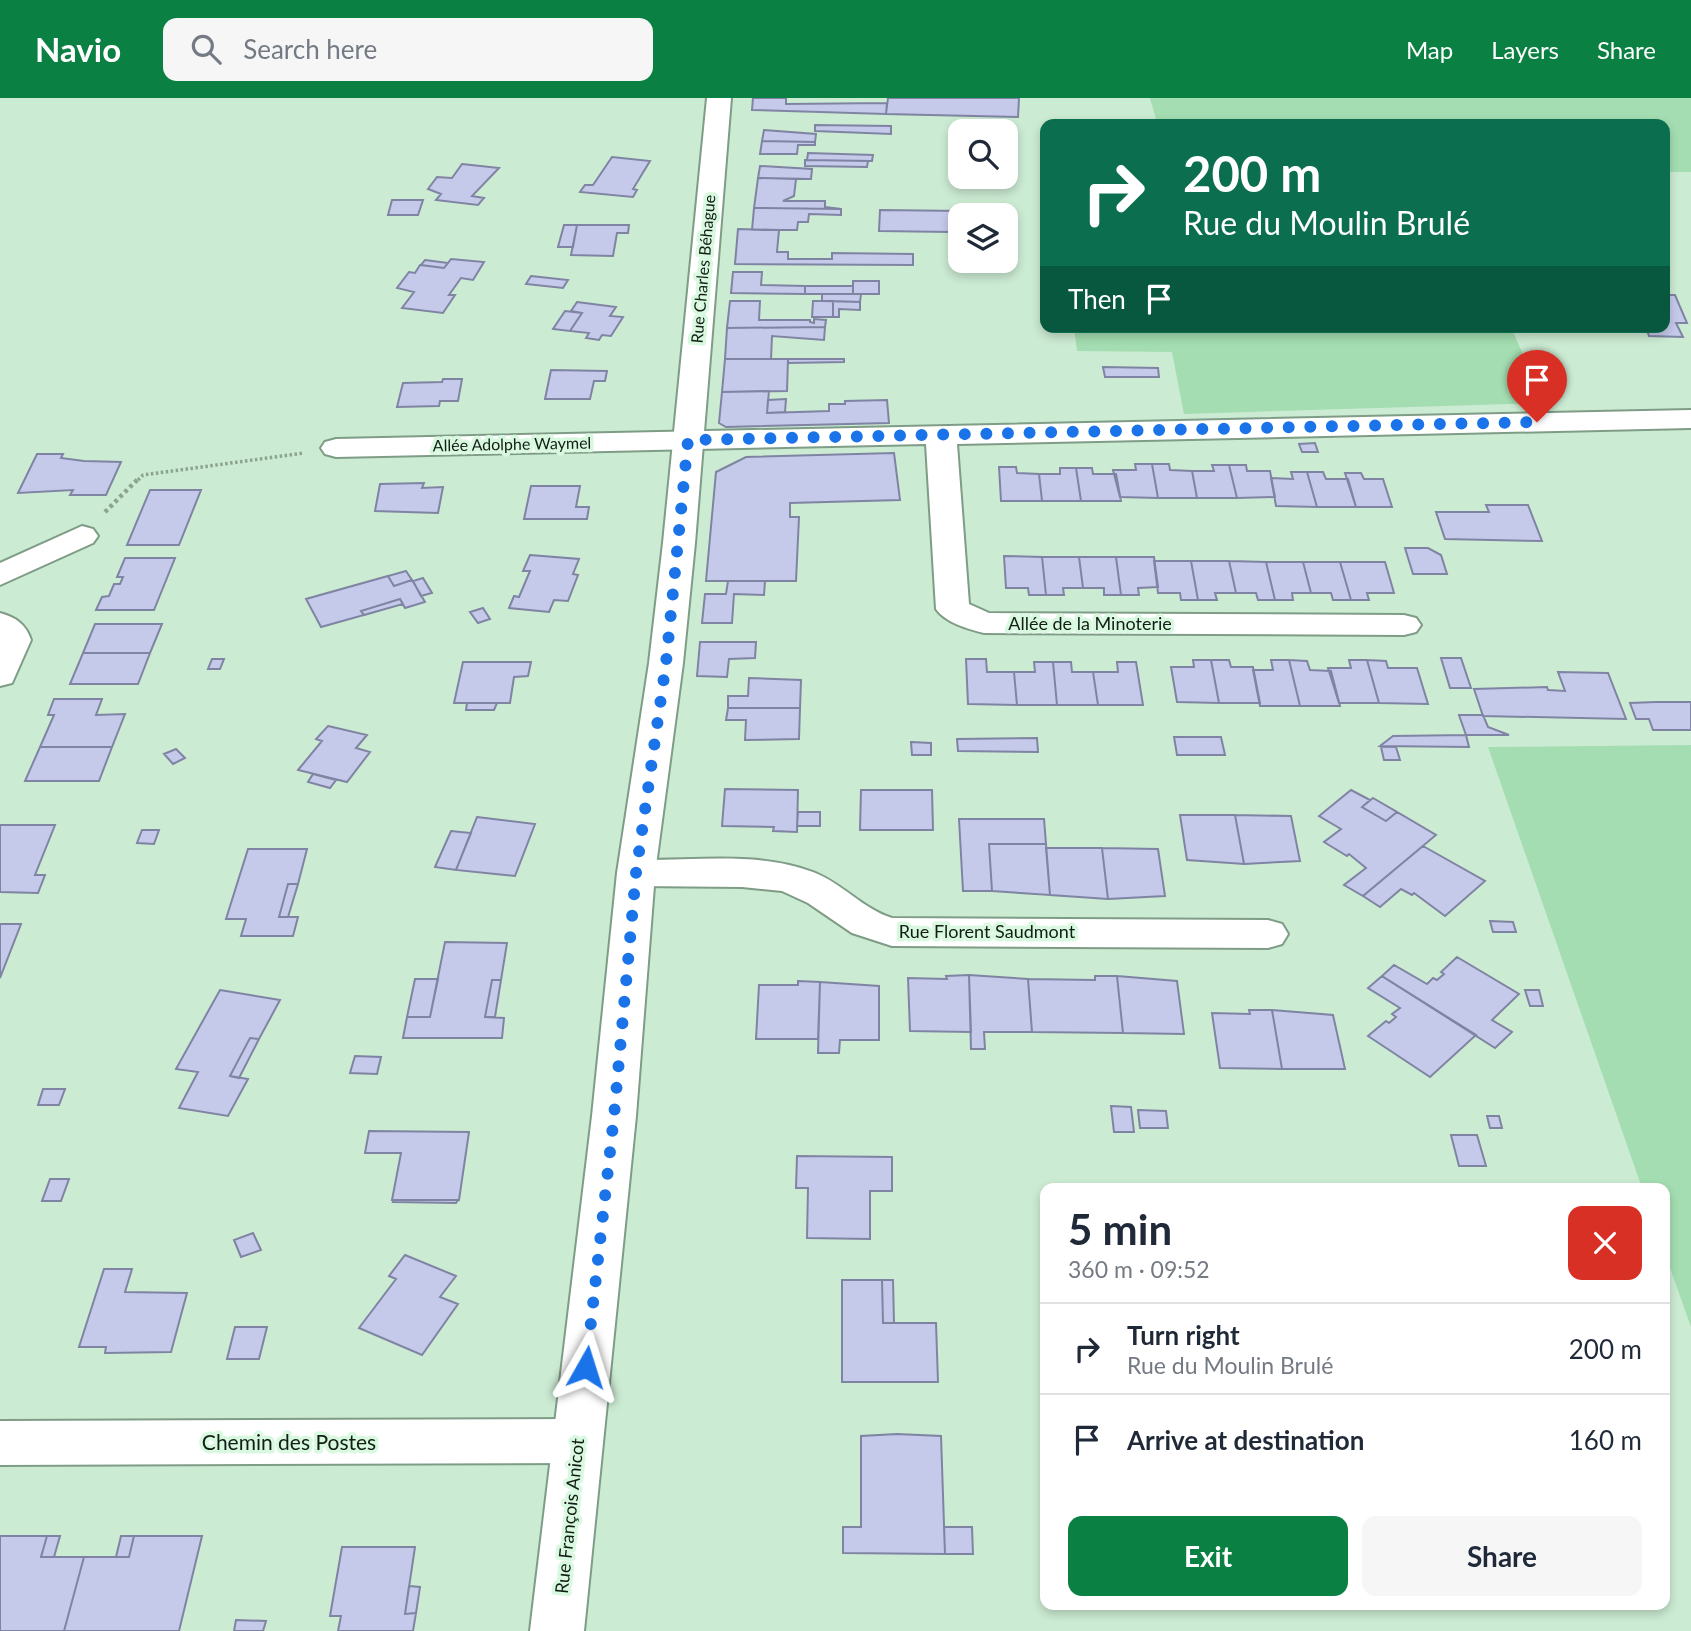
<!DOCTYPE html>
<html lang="en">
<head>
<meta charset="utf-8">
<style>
	body { margin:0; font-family:Lato,sans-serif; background:#f6f6f7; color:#1f2937; height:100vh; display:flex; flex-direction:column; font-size:26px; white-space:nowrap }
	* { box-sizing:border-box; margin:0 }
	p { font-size:23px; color:#747a83 }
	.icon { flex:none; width:38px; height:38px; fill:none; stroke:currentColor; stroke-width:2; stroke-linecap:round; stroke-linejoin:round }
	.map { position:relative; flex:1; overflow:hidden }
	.details { position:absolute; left:1040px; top:1085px; width:630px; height:427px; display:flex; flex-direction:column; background:#fff; border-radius:14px; box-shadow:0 4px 10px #0003 }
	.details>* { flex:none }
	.guide { position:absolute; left:1040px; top:21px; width:630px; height:214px; border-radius:14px; box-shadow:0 4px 10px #0003; background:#0b6e4f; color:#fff; overflow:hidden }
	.controls { position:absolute; left:948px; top:21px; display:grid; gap:14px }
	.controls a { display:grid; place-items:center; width:70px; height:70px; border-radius:14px; background:#fff; box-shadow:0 4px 10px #0003; font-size:35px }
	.pin { position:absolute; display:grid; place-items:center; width:60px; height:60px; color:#fff; margin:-72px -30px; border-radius:50% 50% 50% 0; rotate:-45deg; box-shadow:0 0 7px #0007 }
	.pin .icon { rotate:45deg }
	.me { position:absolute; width:77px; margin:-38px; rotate:6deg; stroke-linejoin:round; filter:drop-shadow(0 0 5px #0008) }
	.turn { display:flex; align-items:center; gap:24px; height:147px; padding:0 28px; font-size:32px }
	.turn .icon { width:91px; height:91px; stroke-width:2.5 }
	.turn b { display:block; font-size:49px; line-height:60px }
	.then { display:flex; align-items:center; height:66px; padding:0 28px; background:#0003; gap:14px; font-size:26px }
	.round { display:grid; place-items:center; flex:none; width:74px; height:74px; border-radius:14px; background:#f6f6f7 }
	.overview { display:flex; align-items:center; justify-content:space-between; height:119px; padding:0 28px }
	h1 { font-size:42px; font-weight:700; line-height:52px }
	.cta { display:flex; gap:14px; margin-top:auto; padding:14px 28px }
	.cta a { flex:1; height:80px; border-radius:14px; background:#0b8043; color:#fff; font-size:28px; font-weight:700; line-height:80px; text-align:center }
	.cta a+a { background:#f6f6f7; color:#1f2937 }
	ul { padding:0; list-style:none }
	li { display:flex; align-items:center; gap:21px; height:91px; padding:0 28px; border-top:2px solid #e0e1e3 }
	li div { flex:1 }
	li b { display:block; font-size:26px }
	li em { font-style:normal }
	header { display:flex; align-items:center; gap:42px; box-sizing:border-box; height:98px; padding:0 35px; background:#0b8043; color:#fff }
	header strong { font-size:33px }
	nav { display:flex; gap:38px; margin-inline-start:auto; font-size:24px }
	.search { width:490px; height:63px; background:#f6f6f7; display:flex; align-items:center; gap:18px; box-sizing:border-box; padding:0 24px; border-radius:14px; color:#747a83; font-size:26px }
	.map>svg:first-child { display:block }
	.green { fill:#a4ddb1 }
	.building { fill:#c5caeb; stroke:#8084a3; stroke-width:2 }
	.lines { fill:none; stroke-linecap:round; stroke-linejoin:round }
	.minor-casing { stroke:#7f9c86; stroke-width:4 }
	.tertiary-casing { stroke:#7f9c86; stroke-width:4 }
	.path-far1 { stroke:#8ba391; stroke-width:3.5; stroke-dasharray:2.5 2.5; stroke-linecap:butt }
	.path { stroke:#8ba391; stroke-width:4.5; stroke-dasharray:3.5 3.5; stroke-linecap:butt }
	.minor { fill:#fff; fill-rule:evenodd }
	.tertiary { fill:#fff; fill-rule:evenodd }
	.route { stroke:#1a73e8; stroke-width:12; stroke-dasharray:0 21.6 }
	.labels { text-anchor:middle; stroke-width:7; stroke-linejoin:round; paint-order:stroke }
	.far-street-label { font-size:16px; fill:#121e15; stroke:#d9f8e0 }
	.street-label { font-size:18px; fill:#121e15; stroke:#d9f8e0 }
	.near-street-label { font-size:21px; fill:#121e15; stroke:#d9f8e0 }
</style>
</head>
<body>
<header>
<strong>Navio</strong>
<div class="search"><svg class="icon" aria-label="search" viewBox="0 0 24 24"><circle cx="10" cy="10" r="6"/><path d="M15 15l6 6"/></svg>Search here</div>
<nav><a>Map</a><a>Layers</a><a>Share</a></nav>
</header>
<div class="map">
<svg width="1691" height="1533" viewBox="0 0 1691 1533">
	<rect width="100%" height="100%" fill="#ccebd3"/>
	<path class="green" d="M1150,0H1691V74H1664V26H1317L1156,21Z
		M1074,229H1511L1544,305L1184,316L1172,254L1077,253Z
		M1691,647V1229L1664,1153V1090H1642L1488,649Z"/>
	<path class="building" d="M753,0H786V6L887,5L886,16L752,12Z
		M888,0H1019L1018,19L886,16Z
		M815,27L891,28V36L815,33Z
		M764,32L816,36L815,44L762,43Z
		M762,43L815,44V47H798L797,56H760Z
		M808,55L873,57L872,63L807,62Z
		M612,59L650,63L633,91L637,92L633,99L580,94L585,87H593Z
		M805,62H807L868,63L867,69L805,68Z
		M462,66L499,70L472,98L484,100L478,107L436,102L441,96L428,91L437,79L452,80Z
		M760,68L812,71L811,81L758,80Z
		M758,80L796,81L794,98L783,103H825V109L841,111L754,110Z
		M392,102H423L418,117H388Z
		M754,110L841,111V117L809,116L808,124H798L797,132H752Z
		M880,112L963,113V117H952L951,134L879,133Z
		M564,127H577L573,149H558Z
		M577,127H629L628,135H617L613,158L571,157Z
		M738,131L779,132L777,154H788V161H832V155L913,156V167L735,166Z
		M451,161L484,164L473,182L461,180L449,197H455L443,215L402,210L414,194L397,190L409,174L415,175L420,167L444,170Z
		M425,162L448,165L444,170L421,167Z
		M733,174H762L761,187L805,188V196L731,195Z
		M531,178L568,182L563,190L526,186Z
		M853,183H879V196H853Z
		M805,188H853V196H805Z
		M822,196H861L860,204L822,203Z
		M1664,197H1675L1687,225H1676L1683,239L1649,238L1646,229H1664Z
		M730,203H760L759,222H810V224L814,225V221L826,222L825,229L727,230Z
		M813,203H833V219H812Z
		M833,203L860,204V212L839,211V219H833Z
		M577,204L616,209L610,218L623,219L611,238L602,237L599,242L586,240L589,235L570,233L582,215L571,213Z
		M565,213L582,215L570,233L553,231Z
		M825,229L824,242L772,238L771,261H725L727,230Z
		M725,261H788L787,293L722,294Z
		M788,261H844V264L788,265Z
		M1103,269L1158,270L1159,279H1105Z
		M551,272L607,273L605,283H594L590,301H545Z
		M443,281H462L458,303H440L439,308L397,309L403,285L442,284Z
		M769,293L767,315L829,313V306H845V303L887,302L889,325L726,329L719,325L722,294Z
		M786,301L785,314L767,315L768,302Z
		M1315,345L1318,354H1302L1299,346Z
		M894,355L900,402L790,405V419H799L796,483H706L716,374L746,359Z
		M37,356H63L61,360L84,363L121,364L106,397H70L73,392L18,395Z
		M1135,366H1152L1158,400L1120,399L1113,372H1136Z
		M1152,366H1169L1170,372L1192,373L1197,400H1158Z
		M1212,367H1229L1237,400H1197L1192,373H1214Z
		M1229,367H1246L1247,373H1270L1275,399L1237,400Z
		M999,369H1016L1017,375L1039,376L1042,403H1001Z
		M1060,370H1076L1081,403H1042L1039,376H1060Z
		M1076,370H1092L1093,376H1116L1121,403H1081Z
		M1291,374H1307L1317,409L1276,408L1271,380L1293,381Z
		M1307,374H1323L1326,381H1348L1356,409H1317Z
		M1345,375H1361L1364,381H1383L1392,409H1356Z
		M424,385L422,390L443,389L438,415L375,413L380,386Z
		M531,388H580L576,409H589L587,421H524Z
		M150,392H201L179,447H127Z
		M1486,407H1528L1542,443L1445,441L1436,414H1489Z
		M1405,450H1428L1441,457L1447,476H1413Z
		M530,457L579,461L573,476L578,477L568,503L554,502L549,514L509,510L514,498L519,499L530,473H523Z
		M1004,458L1042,459L1046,497H1029L1028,490H1006Z
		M1042,459H1079L1083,490H1063L1064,497H1046Z
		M1079,459H1116L1121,497H1104V490H1083Z
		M1116,459H1154L1158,489L1138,490L1139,497H1121Z
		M125,460H175L154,512H96L102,499L109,498L114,486H120L123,479H117Z
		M1154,463H1191L1198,502H1181L1180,495H1158Z
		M1191,463H1229L1236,495H1215L1217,502H1198Z
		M1229,463L1266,464L1275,502H1258L1256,495H1236Z
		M1266,464H1303L1311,495H1292L1293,502H1275Z
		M1303,464H1340L1351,502H1333L1331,495H1311Z
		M1340,464H1385L1394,495H1367L1369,502H1351Z
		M406,473L412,482L394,488L388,478Z
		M388,478L394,488L412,482L425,504L405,510L400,501L361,513L364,517L321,529L306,501Z
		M423,480L432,495L421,498L413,483Z
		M728,483H765L764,497L734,496L732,525H702L705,496H726Z
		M400,501L403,506L364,517L361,513Z
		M483,510L490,521L478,525L470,514Z
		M95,526H162L150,555H83Z
		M700,544H756L755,560L729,561L727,579L697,578Z
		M83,555H150L138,586H70Z
		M1441,560H1461L1471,590H1450Z
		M212,561H224L220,571H208Z
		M966,561H986L987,574H1014L1017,607L968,606Z
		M1193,562H1211L1219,605L1177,604L1171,569H1194Z
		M1211,562H1229L1231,569H1253L1260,605H1219Z
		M1271,562H1289L1300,608H1260L1253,572H1273Z
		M1289,562L1307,563L1310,572L1331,573L1340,608H1300Z
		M1349,562H1367L1379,605H1339L1328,570H1351Z
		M1367,562L1386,563L1388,570H1417L1428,606L1379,605Z
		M463,564H531L528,578L514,579L510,605H454Z
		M1034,564H1053L1057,607H1017L1014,574H1035Z
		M1053,564H1071L1072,574H1093L1098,607H1057Z
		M1117,564H1136L1143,607H1098L1093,574H1118Z
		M1558,574L1608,575L1626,621L1483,618L1474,591L1547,589L1548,592L1565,593Z
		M749,580L801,582L800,610H728V598H748Z
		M54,601H102L96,617L125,616L112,649H40L54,617H48Z
		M1656,604H1691V632H1653L1649,621H1636L1630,605Z
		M467,605H497L494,612H466Z
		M728,610H800L799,641L745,642L746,622H726Z
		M1459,617H1483L1488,629L1509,637H1466Z
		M328,628L367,637L356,650L370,654L347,684L298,672L322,643L316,641Z
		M1466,637L1469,649L1380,648L1393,638Z
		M1174,639H1221L1225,657H1177Z
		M1037,640L1038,654L958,653L957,641Z
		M911,644L931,645V657H912Z
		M40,649H112L99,683H25Z
		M1381,649H1396L1400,662H1384Z
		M176,651L185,660L173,666L164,656Z
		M313,676L336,682L330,690L308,684Z
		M725,691L798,692L797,734L773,733L774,729L722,728Z
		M861,692H932L933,732H860Z
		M1351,692L1370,702L1362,709L1386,723L1397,714L1436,737L1363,798L1344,787L1366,770L1349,756L1347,758L1324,744L1341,731L1319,718Z
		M1373,700L1397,714L1386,723L1362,709Z
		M798,714H820V728H797Z
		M1180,717H1235L1244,766L1187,762Z
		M1235,717L1291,718L1300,763L1244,766Z
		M477,719L535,726L515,778L456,772Z
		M959,721H1044L1046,746H989L992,793H963Z
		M0,727H55L35,777H45L38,795L0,794Z
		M142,732H159L154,746L137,745Z
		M451,733L471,735L456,772L435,769Z
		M989,746H1046L1050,797L992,793Z
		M1423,748L1485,783L1445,818L1414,795L1412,797L1401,791L1380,809L1363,798Z
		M1046,750H1102L1108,801L1050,797Z
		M1102,750L1158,751L1165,798L1108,801Z
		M248,751H307L298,786H288L279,819H298L293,838H241L246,821H226Z
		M288,786H298L288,819H279Z
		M1490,823L1513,824L1516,834H1493Z
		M0,826H21L0,880Z
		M445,844L507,845L501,882H492L485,919L504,920L502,940H403L407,919H430Z
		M1457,859L1519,896L1492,922L1512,934L1495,950L1382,878L1394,867L1427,886L1433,880L1437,882L1444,876L1441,874Z
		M969,877L1028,881L1032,934H984L985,951H971Z
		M969,877L971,934L910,933L908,880L947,881L946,878Z
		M1095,878H1117L1123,935L1032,934L1028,881L1095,882Z
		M1117,878L1177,883L1184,936L1123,935Z
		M1382,878L1476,937L1430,979L1368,938L1386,923L1389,925L1396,919L1392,916L1400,910L1368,890Z
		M415,881H438L430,919H407Z
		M492,882H501L495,919H485Z
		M798,883L820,884L818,941H756L759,887H798Z
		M820,884L879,888V942H840L839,955H818Z
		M220,892L280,902L259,941L250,940L230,978L248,981L228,1018L179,1010L198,974L176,971Z
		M1525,892H1539L1543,908H1530Z
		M1249,912H1272L1282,971L1220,970L1212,915L1250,916Z
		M1272,912L1333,917L1345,971H1282Z
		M250,940L259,941L239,980L230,978Z
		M355,958L381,959L377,976L350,975Z
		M43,991H65L59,1007H38Z
		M1111,1008L1131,1009L1134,1034H1114Z
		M1138,1012L1166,1013L1168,1030H1140Z
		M1487,1018H1499L1502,1030H1490Z
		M369,1033L469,1034L459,1102H392L401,1055H365Z
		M1451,1037H1477L1486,1068H1459Z
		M797,1058L892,1059V1093H870V1141L807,1140L808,1090H796Z
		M50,1081H69L61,1103H42Z
		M394,1102H458L456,1105L393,1104Z
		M253,1135L261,1152L241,1159L234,1142Z
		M405,1157L456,1178L440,1199L458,1206L422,1257L359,1230L396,1181L389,1178Z
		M104,1171H132L125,1194L187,1195L171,1254L105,1255L106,1249H79Z
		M842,1182H882L883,1225H936L938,1284H842Z
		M882,1182H893L894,1225H883Z
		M235,1229H267L259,1261H227Z
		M897,1336L941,1338L945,1456L843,1455V1429H861V1338Z
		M944,1429H972L973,1456H945Z
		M0,1438H47L41,1459H84L64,1533H0Z
		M47,1438H60L54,1459H41Z
		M121,1438H134L129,1459H116Z
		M134,1438H202L179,1533H64L84,1459H129Z
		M342,1449H415L405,1516L416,1515L413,1533H338L341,1518H330Z
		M409,1488L420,1489L416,1515L405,1516Z
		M236,1522L266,1523L263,1533H234Z"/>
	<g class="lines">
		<g class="minor-casing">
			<path id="minor" d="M1691,312V330L957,346L969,506L989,515L1404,517L1416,520L1421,527L1416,534L1404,537L984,535C968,531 946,525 936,511L926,346L336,359L325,356L321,350L325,344L336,341Z
				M82,428L93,431L98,438L93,445L0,487V465Z
				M0,515C15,519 26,526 31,542L12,585L0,588Z
				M636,762C693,763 758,753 813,774C842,785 863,811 892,820L1268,822L1282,826L1288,836L1282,846L1268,850L892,848L852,835L808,805L782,793L742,789L636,788L622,785L617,775L622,765Z
				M578,1321L596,1327L603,1343L596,1359L578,1365L0,1367V1323Z"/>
		</g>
		<g class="tertiary-casing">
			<path id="tertiary" d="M707,0H731L695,445L683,565L655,775L636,1018L584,1533H530L592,1018L617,775L649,565L663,445Z"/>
		</g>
		<path class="path-far1" d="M138,382L143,377L304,355"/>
		<path class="path" d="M105,414L139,380"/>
		<use href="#minor" class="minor"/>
		<use href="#tertiary" class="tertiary"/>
	</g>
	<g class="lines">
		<path class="route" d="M586,1269L614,1018L636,775L666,565L688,342L1537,324"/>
	</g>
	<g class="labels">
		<g class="far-street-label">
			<text transform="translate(703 171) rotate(-85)" y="6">Rue Charles Béhague</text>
			<text transform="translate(512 346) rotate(-1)" y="6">Allée Adolphe Waymel</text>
		</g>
		<g class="street-label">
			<text x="1090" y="532">Allée de la Minoterie</text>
			<text x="987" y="840">Rue Florent Saudmont</text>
			<text transform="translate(570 1418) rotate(-84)" y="6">Rue François Anicot</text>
		</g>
		<g class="near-street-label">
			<text x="289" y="1352">Chemin des Postes</text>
		</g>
	</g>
</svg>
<div class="controls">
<a><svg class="icon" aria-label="search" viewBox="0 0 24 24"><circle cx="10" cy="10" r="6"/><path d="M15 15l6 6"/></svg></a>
<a><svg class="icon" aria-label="layers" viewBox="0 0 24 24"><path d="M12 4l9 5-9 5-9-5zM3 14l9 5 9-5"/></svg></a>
</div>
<div class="pin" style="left:1537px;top:324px;background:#d93025"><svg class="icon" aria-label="arrive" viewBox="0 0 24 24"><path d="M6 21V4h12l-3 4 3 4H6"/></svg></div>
<svg class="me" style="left:586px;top:1269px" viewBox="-20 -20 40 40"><path d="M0-17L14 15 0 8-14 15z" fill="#1a73e8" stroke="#fff" stroke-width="4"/></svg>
<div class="guide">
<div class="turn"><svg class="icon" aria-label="right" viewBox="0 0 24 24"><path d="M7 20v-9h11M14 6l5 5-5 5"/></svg><div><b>200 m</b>Rue du Moulin Brulé</div></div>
<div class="then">Then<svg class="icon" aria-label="arrive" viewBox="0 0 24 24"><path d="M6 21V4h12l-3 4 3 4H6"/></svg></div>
</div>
<section class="details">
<div class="overview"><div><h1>5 min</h1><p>360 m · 09:52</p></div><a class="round" style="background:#d93025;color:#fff"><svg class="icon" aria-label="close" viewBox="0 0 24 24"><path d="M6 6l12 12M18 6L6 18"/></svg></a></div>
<ul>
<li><svg class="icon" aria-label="right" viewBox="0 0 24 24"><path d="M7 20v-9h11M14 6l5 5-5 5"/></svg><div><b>Turn right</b><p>Rue du Moulin Brulé</p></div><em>200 m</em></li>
<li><svg class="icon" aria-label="arrive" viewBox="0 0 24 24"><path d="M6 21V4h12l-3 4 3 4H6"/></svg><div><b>Arrive at destination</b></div><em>160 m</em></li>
</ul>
<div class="cta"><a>Exit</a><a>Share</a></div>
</section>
</div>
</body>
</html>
